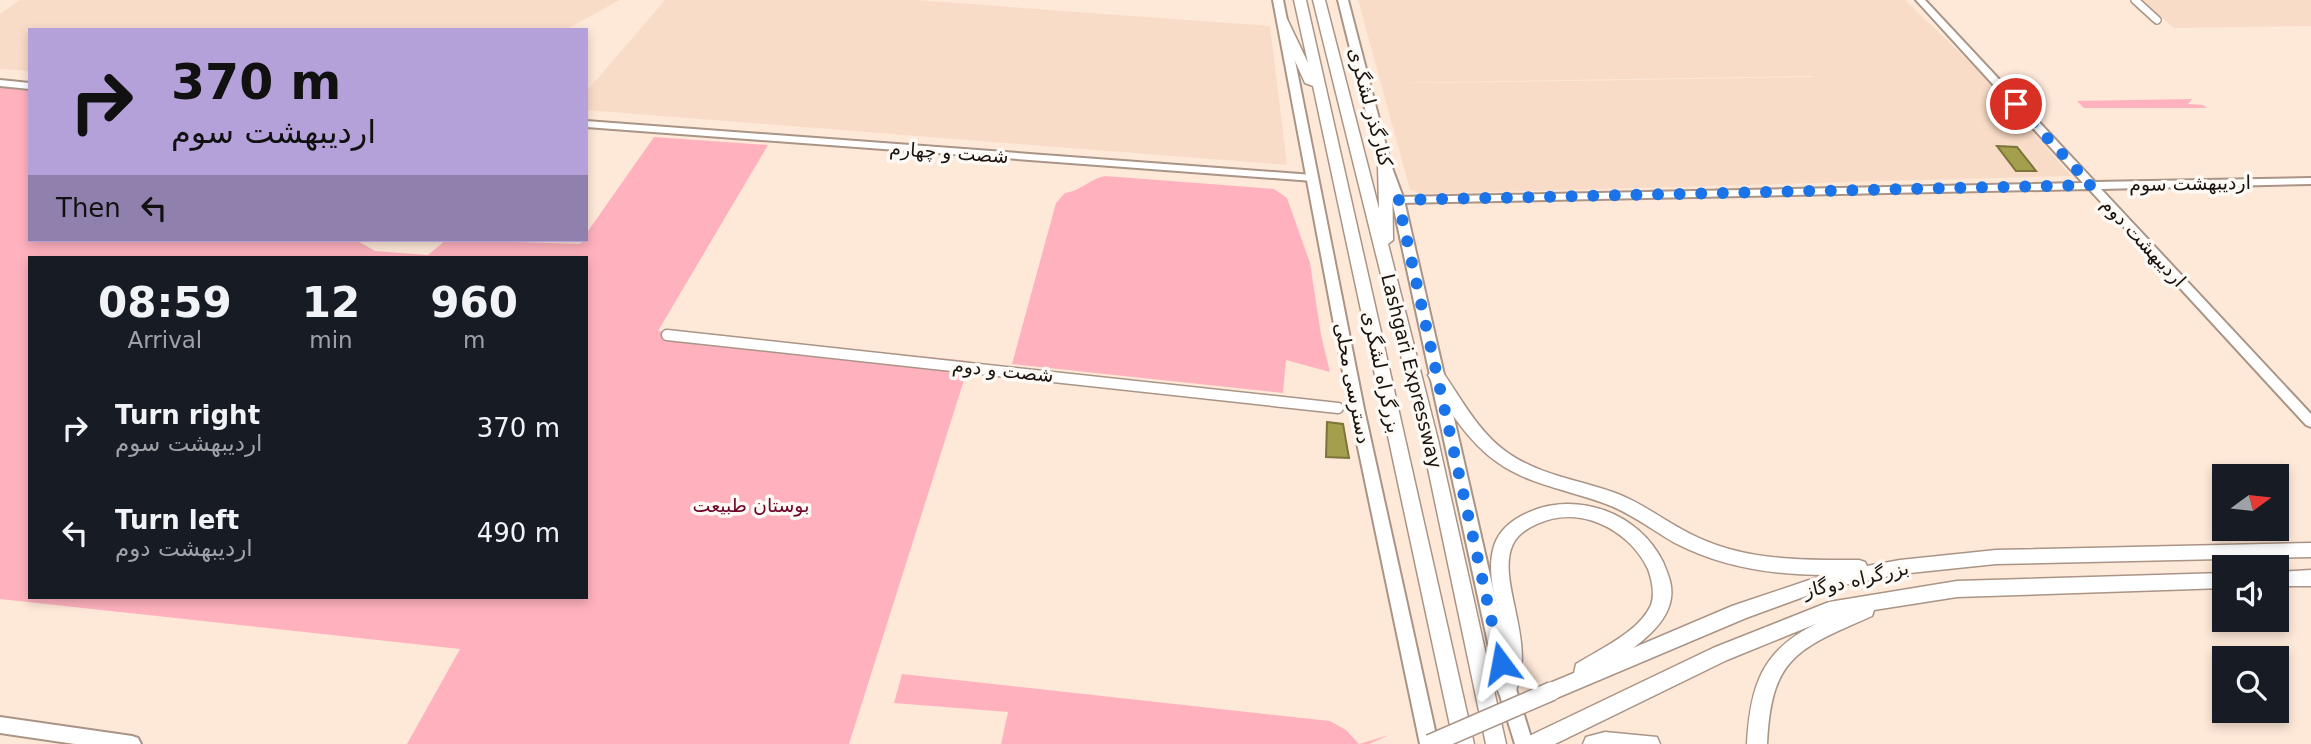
<!DOCTYPE html>
<html lang="en">
<head>
<meta charset="utf-8">
<style>
	body { margin:0; font-family:"DejaVu Sans",Cairo,sans-serif; background:#242831; color:#f1f3f6; height:100vh; display:flex; flex-direction:column; font-size:26px; white-space:nowrap }
	* { box-sizing:border-box; margin:0 }
	p { font-size:23px; color:#9ea1a6 }
	.icon { flex:none; width:38px; height:38px; fill:none; stroke:currentColor; stroke-width:2; stroke-linecap:round; stroke-linejoin:round }
	.map { position:relative; flex:1; overflow:hidden }
	.panel { position:absolute; left:28px; top:256px; width:560px; height:343px; display:flex; flex-direction:column; background:#171b24; border-radius:0px; box-shadow:0 4px 10px #0003 }
	.panel>* { flex:none }
	.top-card { position:absolute; left:28px; top:28px; width:560px; height:214px; border-radius:0px; box-shadow:0 4px 10px #0003; background:#b5a1d9; color:#111; overflow:hidden }
	.needle { width:46px; rotate:75deg }
	.controls { position:absolute; left:2212px; top:464px; display:grid; gap:14px }
	.controls a { display:grid; place-items:center; width:77px; height:77px; border-radius:0px; background:#171b24; box-shadow:0 4px 10px #0003; font-size:35px }
	.pin { position:absolute; display:grid; place-items:center; width:60px; height:60px; color:#fff; margin:-30px; border:4px solid #fff; border-radius:50%; box-shadow:0 2px 7px #0007 }
	.me { position:absolute; width:77px; margin:-38px; rotate:347deg; stroke-linejoin:round; filter:drop-shadow(0 0 5px #0008) }
	.turn { display:flex; align-items:center; gap:24px; height:147px; padding:0 28px; font-size:32px }
	.turn .icon { width:91px; height:91px; stroke-width:2.5 }
	.turn b { display:block; font-size:49px; line-height:60px }
	.then { display:flex; align-items:center; height:66px; padding:0 28px; background:#0003; gap:14px; font-size:26px }
	.eta { display:flex; justify-content:space-evenly; align-items:center; height:119px; text-align:center }
	.eta b { font-size:42px; font-weight:800; line-height:49px }
	ul { padding:0; list-style:none }
	li { display:flex; align-items:center; gap:21px; height:105px; padding:0 28px }
	li div { flex:1 }
	li b { display:block; font-size:26px }
	li em { font-style:normal }
	.map>svg:first-child { display:block }
	.built { fill:#f9dcc8; fill-rule:evenodd }
	.green { fill:#ffb2be; fill-rule:evenodd }
	.water { fill:#a49f4c; stroke:#7b7539; stroke-width:2 }
	.lines { fill:none; stroke-linecap:round; stroke-linejoin:round }
	.minor-far1-casing { stroke:#a99486; stroke-width:10 }
	.minor-casing { stroke:#a99486; stroke-width:13 }
	.tertiary-casing { stroke:#a99486; stroke-width:4 }
	.primary-casing { stroke:#a99486; stroke-width:4 }
	.trunk-casing { stroke:#a99486; stroke-width:3 }
	.minor-far1 { stroke:#fff; stroke-width:7 }
	.minor { stroke:#fff; stroke-width:10 }
	.tertiary { fill:#fff; fill-rule:evenodd }
	.primary { fill:#fff; fill-rule:evenodd }
	.trunk { fill:#fff; fill-rule:evenodd }
	.trunk-bridge-casing { stroke:#a99486; stroke-width:21; stroke-linecap:butt }
	.trunk-bridge { stroke:#fff; stroke-width:18 }
	.route { stroke:#1a73e8; stroke-width:12; stroke-dasharray:0 21.6 }
	.labels { text-anchor:middle; stroke-width:7; stroke-linejoin:round; paint-order:stroke }
	.street-label { font-size:19px; fill:#1a120d; stroke:#fdf9f5 }
	.park-label { font-size:19px; fill:#6e042a; stroke:#fdf9f5 }
</style>
</head>
<body>
<div class="map">
<svg width="2311" height="744" viewBox="0 0 2311 744">
	<rect width="100%" height="100%" fill="#fee8d8"/>
	<path class="built" d="M20,0H620L565,30H30V71L0,69V14Z
		M665,0H915L1270,26L1287,165L586,110V92Z
		M1358,0H1905L1982,74L2071,176L1421,194L1410,190ZM1813,77L1440,83H1395L1813,76Z
		M2141,0H2311V26L2174,28Z"/>
	<path class="green" d="M0,86L30,88V240H356L375,251L428,255L446,240L579,244L586,240V234L654,137L768,145L658,331L970,361L849,744H407L460,649L0,599ZM30,257H586V597H30Z
		M2192,99L2188,104L2203,105L2207,108H2084L2077,101Z
		M1105,176L1274,189L1287,198L1310,263L1321,335L1330,372L1286,360L1283,393L1012,364L1056,203L1065,193C1081,191 1089,179 1105,176Z
		M902,674L1330,721L1346,730L1359,744L1389,735L1369,744H1001L1008,712L894,703Z"/>
	<path class="water" d="M1997,146L2017,147L2036,171H2016Z
		M1327,422L1343,424L1349,458L1326,457Z"/>
	<g class="lines">
		<g class="minor-far1-casing">
			<path id="minor-far1" d="M2135,0L2157,20"/>
		</g>
		<g class="minor-casing">
			<path id="minor" d="M667,335L1338,408"/>
		</g>
		<g class="tertiary-casing">
			<path id="tertiary" d="M1916,0H1925L2095,182L2311,178V184L2101,189L2311,414V427L2306,425L2089,189L1398,203L1393,200L1398,197L2083,183Z
				M0,80L30,83V89L0,86Z
				M586,121L1313,175L1318,178L1313,181L586,127Z"/>
		</g>
		<g class="primary-casing">
			<path id="primary" d="M1273,0H1283L1364,409L1438,744H1420L1350,409Z
				M1338,0H1348L1391,165L1404,200L1516,689L1533,744H1515L1498,689L1392,200L1379,165Z
				M0,717L132,736L138,738L141,744H75L0,733Z"/>
		</g>
		<g class="trunk-casing">
			<path id="trunk" d="M1294,0H1306L1474,744H1454L1313,86L1305,83L1277,21L1287,19L1308,63Z
				M1313,0H1325L1379,209L1378,165L1385,161L1392,165L1393,240L1388,244L1438,440L1506,744H1486L1422,440Z
				M1436,369L1442,371C1462,400 1479,433 1508,453C1541,476 1581,480 1618,494C1646,505 1670,525 1697,537C1748,561 1804,560 1859,560L1865,562L1867,566L1900,560L1996,550L2311,543V557L1996,564L1900,574L1828,588L1746,618L1552,700L1545,697L1542,691L1545,685L1574,673L1576,664C1600,649 1639,632 1651,605C1655,594 1652,580 1648,569C1629,529 1579,504 1537,524C1528,528 1518,534 1513,544C1495,581 1539,643 1514,695L1507,698L1500,695L1497,689C1500,671 1505,654 1503,636C1499,607 1485,576 1494,546C1499,530 1512,520 1527,513C1577,490 1639,513 1663,562C1669,576 1674,588 1670,603C1665,622 1648,637 1633,648L1732,606L1824,575C1773,575 1721,567 1675,543C1652,530 1631,513 1606,504C1569,490 1529,485 1497,462C1467,441 1446,406 1428,375Z
				M2311,570V586H2277V572Z
				M2224,573V588L1957,597L1874,610L1872,616C1797,649 1771,657 1767,744H1747C1750,686 1762,649 1818,623L1727,660L1555,744H1524L1527,737L1713,648L1829,602L1957,581Z
				M1605,732L1657,737L1660,744H1583L1586,737Z"/>
		</g>
		<use href="#minor-far1" class="minor-far1"/>
		<use href="#minor" class="minor"/>
		<use href="#tertiary" class="tertiary"/>
		<use href="#primary" class="primary"/>
		<use href="#trunk" class="trunk"/>
		<g class="trunk-bridge-casing">
			<path id="trunk-bridge" d="M1430,744L1552,691"/>
		</g>
		<use href="#trunk-bridge" class="trunk-bridge"/>
	</g>
	<g class="lines">
		<path class="route" d="M1501,663L1398,200L2091,185L2016,104"/>
	</g>
	<g class="labels">
		<g class="street-label">
			<text transform="translate(1371 107) rotate(75)" y="7">کنارگذر لشگری</text>
			<text transform="translate(949 152) rotate(4)" y="7">شصت و چهارم</text>
			<text transform="translate(2190 183) rotate(-1)" y="7">اردیبهشت سوم</text>
			<text transform="translate(2144 242) rotate(47)" y="7">اردیبهشت دوم</text>
			<text transform="translate(1003 370) rotate(6)" y="7">شصت و دوم</text>
			<text transform="translate(1412 371) rotate(76)" y="7">Lashgari Expressway</text>
			<text transform="translate(1382 372) rotate(78)" y="7">بزرگراه لشگری</text>
			<text transform="translate(1353 383) rotate(79)" y="7">دسترسی محلی</text>
			<text transform="translate(1856 579) rotate(-13)" y="7">بزرگراه دوگاز</text>
		</g>
		<g class="park-label">
			<text x="751" y="512">بوستان طبیعت</text>
		</g>
	</g>
</svg>
<div class="controls">
<a><svg class="needle" viewBox="-14 -14 28 28"><path d="M0-13l5 13h-10z" fill="#e53935"/><path d="M0 13l5-13h-10z" fill="#9ea1a6"/></svg></a>
<a><svg class="icon" aria-label="sound" viewBox="0 0 24 24"><path d="M4 9h4l5-4v14l-5-4H4zM17 9q2 3 0 6"/></svg></a>
<a><svg class="icon" aria-label="search" viewBox="0 0 24 24"><circle cx="10" cy="10" r="6"/><path d="M15 15l6 6"/></svg></a>
</div>
<div class="pin" style="left:2016px;top:104px;background:#d93025"><svg class="icon" aria-label="arrive" viewBox="0 0 24 24"><path d="M6 21V4h12l-3 4 3 4H6"/></svg></div>
<svg class="me" style="left:1501px;top:663px" viewBox="-20 -20 40 40"><path d="M0-17L14 15 0 8-14 15z" fill="#1a73e8" stroke="#fff" stroke-width="4"/></svg>
<div class="top-card">
<div class="turn"><svg class="icon" aria-label="right" viewBox="0 0 24 24"><path d="M7 20v-9h11M14 6l5 5-5 5"/></svg><div><b>370 m</b>اردیبهشت سوم</div></div>
<div class="then">Then<svg class="icon" aria-label="left" viewBox="0 0 24 24"><path d="M17 20v-9H6M10 6l-5 5 5 5"/></svg></div>
</div>
<section class="panel">
<div class="eta">
<div><b>08:59</b><p>Arrival</p></div>
<div><b>12</b><p>min</p></div>
<div><b>960</b><p>m</p></div>
</div>
<ul>
<li><svg class="icon" aria-label="right" viewBox="0 0 24 24"><path d="M7 20v-9h11M14 6l5 5-5 5"/></svg><div><b>Turn right</b><p>اردیبهشت سوم</p></div><em>370 m</em></li>
<li><svg class="icon" aria-label="left" viewBox="0 0 24 24"><path d="M17 20v-9H6M10 6l-5 5 5 5"/></svg><div><b>Turn left</b><p>اردیبهشت دوم</p></div><em>490 m</em></li>
</ul>
</section>
</div>
</body>
</html>
